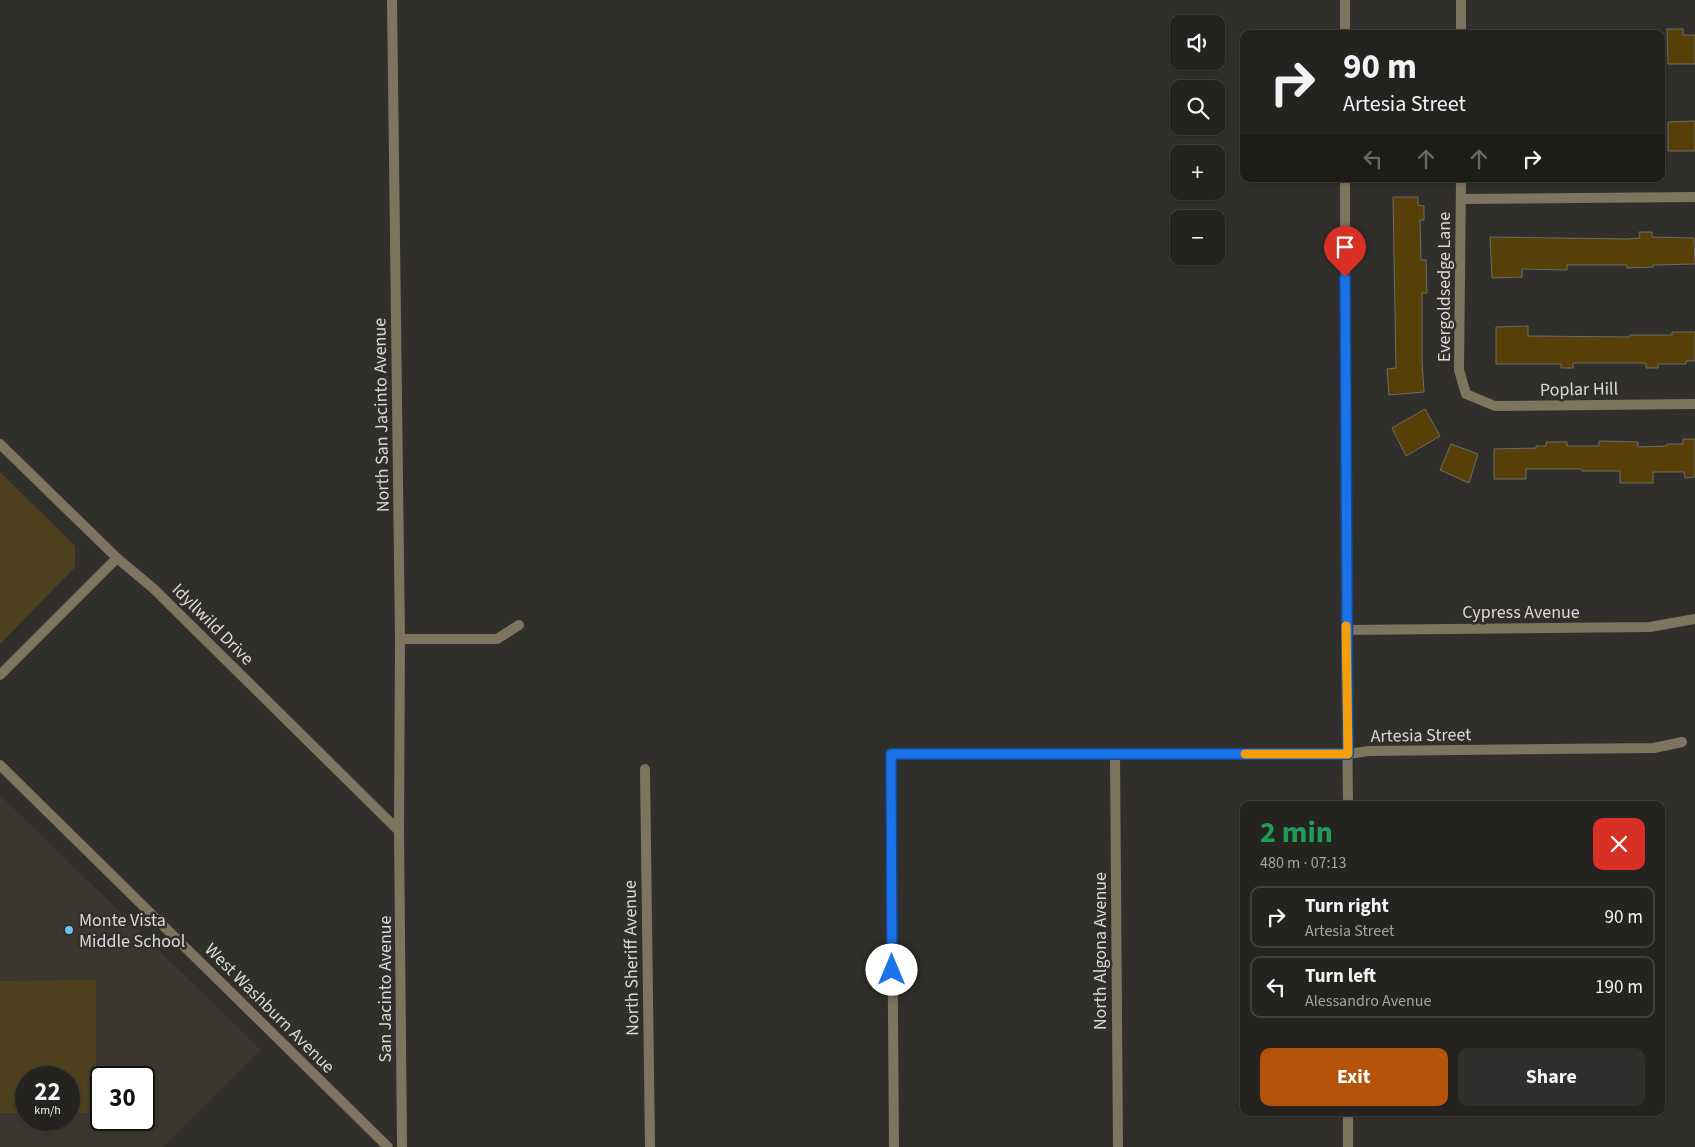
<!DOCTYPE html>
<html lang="en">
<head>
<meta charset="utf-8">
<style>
	body { margin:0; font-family:"Source Sans 3",sans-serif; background:#312f2d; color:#f1f3f6; height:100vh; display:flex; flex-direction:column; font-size:19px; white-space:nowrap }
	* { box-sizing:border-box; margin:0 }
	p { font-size:16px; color:#a3a4a5 }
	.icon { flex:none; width:28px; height:28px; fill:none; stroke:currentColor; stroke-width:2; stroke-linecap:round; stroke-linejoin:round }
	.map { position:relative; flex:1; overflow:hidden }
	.side { position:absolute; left:1240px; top:801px; width:425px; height:315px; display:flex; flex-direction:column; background:#252320; border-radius:10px; box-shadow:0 1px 4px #0004,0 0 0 1px #42403e }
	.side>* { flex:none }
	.guide { position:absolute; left:1240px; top:30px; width:425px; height:152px; border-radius:10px; box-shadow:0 1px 4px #0004,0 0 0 1px #42403e; background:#252320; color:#f1f3f6; overflow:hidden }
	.buttons { position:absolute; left:1170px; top:15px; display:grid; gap:10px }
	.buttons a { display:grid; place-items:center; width:55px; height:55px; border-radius:10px; background:#252320; box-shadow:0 1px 4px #0004,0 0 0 1px #42403e; font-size:25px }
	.speed { position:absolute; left:15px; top:1066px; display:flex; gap:10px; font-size:25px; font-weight:700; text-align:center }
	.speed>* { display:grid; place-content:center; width:65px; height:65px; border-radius:50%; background:#252320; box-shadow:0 1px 4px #0004,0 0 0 1px #42403e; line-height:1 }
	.speed small { font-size:12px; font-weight:400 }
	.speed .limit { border:2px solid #111; border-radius:8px; background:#fff; color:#111 }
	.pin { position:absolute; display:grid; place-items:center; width:42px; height:42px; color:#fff; margin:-51px -21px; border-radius:50% 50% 50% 0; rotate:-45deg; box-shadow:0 0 5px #0007 }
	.pin .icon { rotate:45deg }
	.me { position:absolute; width:55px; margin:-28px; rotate:0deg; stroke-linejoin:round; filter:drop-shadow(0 0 4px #0008) }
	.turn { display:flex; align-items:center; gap:18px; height:105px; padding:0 20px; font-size:22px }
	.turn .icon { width:65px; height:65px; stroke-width:2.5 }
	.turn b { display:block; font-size:35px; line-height:42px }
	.lanes { display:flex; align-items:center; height:48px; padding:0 20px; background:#0003; justify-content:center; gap:25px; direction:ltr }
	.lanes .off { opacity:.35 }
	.round { display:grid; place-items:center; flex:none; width:52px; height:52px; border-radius:10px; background:#312f2d }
	.summary { display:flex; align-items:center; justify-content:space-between; height:85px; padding:0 20px }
	h1 { font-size:30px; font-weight:700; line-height:38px; color:#1e9e55 }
	.cta { display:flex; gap:10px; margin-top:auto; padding:10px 20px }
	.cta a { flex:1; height:58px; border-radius:10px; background:#b45309; color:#fff; font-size:20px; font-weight:700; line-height:58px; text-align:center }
	.cta a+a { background:#312f2d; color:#f1f3f6 }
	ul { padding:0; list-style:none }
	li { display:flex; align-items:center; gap:15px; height:62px; margin:0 10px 8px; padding:0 10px; border:2px solid #42403e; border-radius:10px }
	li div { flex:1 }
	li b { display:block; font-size:19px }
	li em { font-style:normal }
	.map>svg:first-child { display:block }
	.built { fill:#3c372e; fill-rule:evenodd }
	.green { fill:#4f401e }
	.building { fill:#564008; stroke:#6e6c67 }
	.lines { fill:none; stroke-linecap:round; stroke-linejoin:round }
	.minor { stroke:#7e745f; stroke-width:10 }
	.tertiary { stroke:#7e745f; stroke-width:10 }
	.route-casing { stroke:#114b97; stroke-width:12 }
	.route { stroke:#1a73e8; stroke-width:9 }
	.slow { stroke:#f59e0b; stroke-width:9 }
	.poi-dot { fill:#6ec2f3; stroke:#312f2b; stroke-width:2 }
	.labels { text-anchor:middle; stroke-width:5; stroke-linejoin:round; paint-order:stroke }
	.street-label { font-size:18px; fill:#dbdad7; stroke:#312f2b }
	.poi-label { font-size:18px; fill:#dbdad7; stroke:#312f2b; text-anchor:start }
</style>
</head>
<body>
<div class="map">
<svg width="1695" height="1147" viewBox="0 0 1695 1147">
	<rect width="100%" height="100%" fill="#312f2b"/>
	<path class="built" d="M0,795L261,1050L163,1147H0ZM26,1078H69V1120H26ZM101,1078H144V1120H101Z"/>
	<path class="green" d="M0,472L75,546V567L0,644Z
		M96,980V1113H69V1078H26V1113H0V981Z"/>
	<path class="building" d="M1667,29H1683V35H1695V64H1668Z
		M1695,121V151H1668V122Z
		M1393,197H1418V205L1424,206V220H1420L1421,260H1426L1427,293H1422V361L1424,392L1389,395L1387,369L1396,368Z
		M1639,232H1652V237L1694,238L1695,264L1653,265V267L1627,268V265H1567V270L1522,269V277L1492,278L1490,237L1627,239L1640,238Z
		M1528,326V336L1630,337V335H1672V332H1695V361H1686V364H1658V368H1646V363H1573V368H1561V364H1496V327Z
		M1425,409L1440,436L1406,456L1392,428Z
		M1683,439H1695V477L1685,478L1684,472H1653V483H1620V471H1582V469H1526V479H1494V449L1536,448V446H1546V442H1567V446H1599V441L1638,442V447L1667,446V444H1683Z
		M1451,444L1478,454L1469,483L1440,470Z"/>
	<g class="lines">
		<path class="minor" d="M1345,0V34
			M1461,34V0
			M1345,179L1346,630L1348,805
			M1461,179L1459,370L1466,394L1495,406L1695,404
			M1461,199L1695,197
			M1346,630L1650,627L1695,619
			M400,639H497L519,625
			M0,675L117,558
			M1115,754L1118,1147
			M0,765L388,1147
			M645,769L650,1147
			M894,1147L891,754H1348L1369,751L1654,748L1682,742
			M1348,1147V1112"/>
		<path class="tertiary" d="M392,0L400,639L399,831L402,1147
			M0,444L117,558L154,589L399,831"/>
	</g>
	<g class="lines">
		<g class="route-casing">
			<path id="route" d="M892,970L891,754H1348L1345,277"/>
		</g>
		<use href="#route" class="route"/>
		<path class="slow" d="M1245,754H1348L1346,626"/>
	</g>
	<circle class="poi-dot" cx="69" cy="930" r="5"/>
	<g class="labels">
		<g class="street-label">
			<text transform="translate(1444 287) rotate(-90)" y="6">Evergoldsedge Lane</text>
			<text transform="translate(1579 389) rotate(-1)" y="6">Poplar Hill</text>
			<text transform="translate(381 415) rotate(-91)" y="6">North San Jacinto Avenue</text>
			<text x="1521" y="618">Cypress Avenue</text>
			<text transform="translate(213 624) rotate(45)" y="6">Idyllwild Drive</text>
			<text transform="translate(1421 735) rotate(-1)" y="6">Artesia Street</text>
			<text transform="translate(1100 951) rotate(-90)" y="6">North Algona Avenue</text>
			<text transform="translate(631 958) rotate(-91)" y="6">North Sheriff Avenue</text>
			<text transform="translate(385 989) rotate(-90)" y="6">San Jacinto Avenue</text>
			<text transform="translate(270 1008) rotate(45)" y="6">West Washburn Avenue</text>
		</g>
		<g class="poi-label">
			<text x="79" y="926">Monte Vista<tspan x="79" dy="21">Middle School</tspan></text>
		</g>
	</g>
</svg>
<div class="buttons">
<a><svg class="icon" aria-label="sound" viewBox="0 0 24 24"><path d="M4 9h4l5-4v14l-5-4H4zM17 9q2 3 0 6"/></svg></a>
<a><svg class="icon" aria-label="search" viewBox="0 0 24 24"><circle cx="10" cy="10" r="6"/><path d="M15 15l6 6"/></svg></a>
<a>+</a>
<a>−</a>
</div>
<div class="speed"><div>22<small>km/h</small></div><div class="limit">30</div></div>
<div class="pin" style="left:1345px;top:277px;background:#d93025"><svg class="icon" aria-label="arrive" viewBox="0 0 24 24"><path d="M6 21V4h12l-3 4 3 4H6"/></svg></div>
<svg class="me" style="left:892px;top:970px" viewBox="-20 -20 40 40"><circle r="19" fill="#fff"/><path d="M0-13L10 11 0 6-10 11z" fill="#1a73e8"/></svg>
<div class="guide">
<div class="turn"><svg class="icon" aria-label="right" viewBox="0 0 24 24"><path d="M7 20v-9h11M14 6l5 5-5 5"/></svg><div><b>90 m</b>Artesia Street</div></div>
<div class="lanes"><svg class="icon off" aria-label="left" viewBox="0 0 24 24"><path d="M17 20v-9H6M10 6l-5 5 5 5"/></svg><svg class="icon off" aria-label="ahead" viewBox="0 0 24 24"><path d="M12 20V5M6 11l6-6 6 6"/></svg><svg class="icon off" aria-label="ahead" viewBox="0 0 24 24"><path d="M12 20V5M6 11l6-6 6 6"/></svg><svg class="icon" aria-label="right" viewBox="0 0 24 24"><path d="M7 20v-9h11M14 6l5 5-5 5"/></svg></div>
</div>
<section class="side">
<div class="summary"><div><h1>2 min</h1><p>480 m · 07:13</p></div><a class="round" style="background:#d93025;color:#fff"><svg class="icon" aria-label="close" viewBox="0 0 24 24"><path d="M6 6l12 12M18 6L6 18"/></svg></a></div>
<ul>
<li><svg class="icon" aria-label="right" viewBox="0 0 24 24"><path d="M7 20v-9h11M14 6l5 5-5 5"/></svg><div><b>Turn right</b><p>Artesia Street</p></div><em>90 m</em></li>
<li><svg class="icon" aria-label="left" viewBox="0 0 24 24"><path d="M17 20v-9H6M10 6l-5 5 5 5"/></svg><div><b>Turn left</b><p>Alessandro Avenue</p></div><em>190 m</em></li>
</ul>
<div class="cta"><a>Exit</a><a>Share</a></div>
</section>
</div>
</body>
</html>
